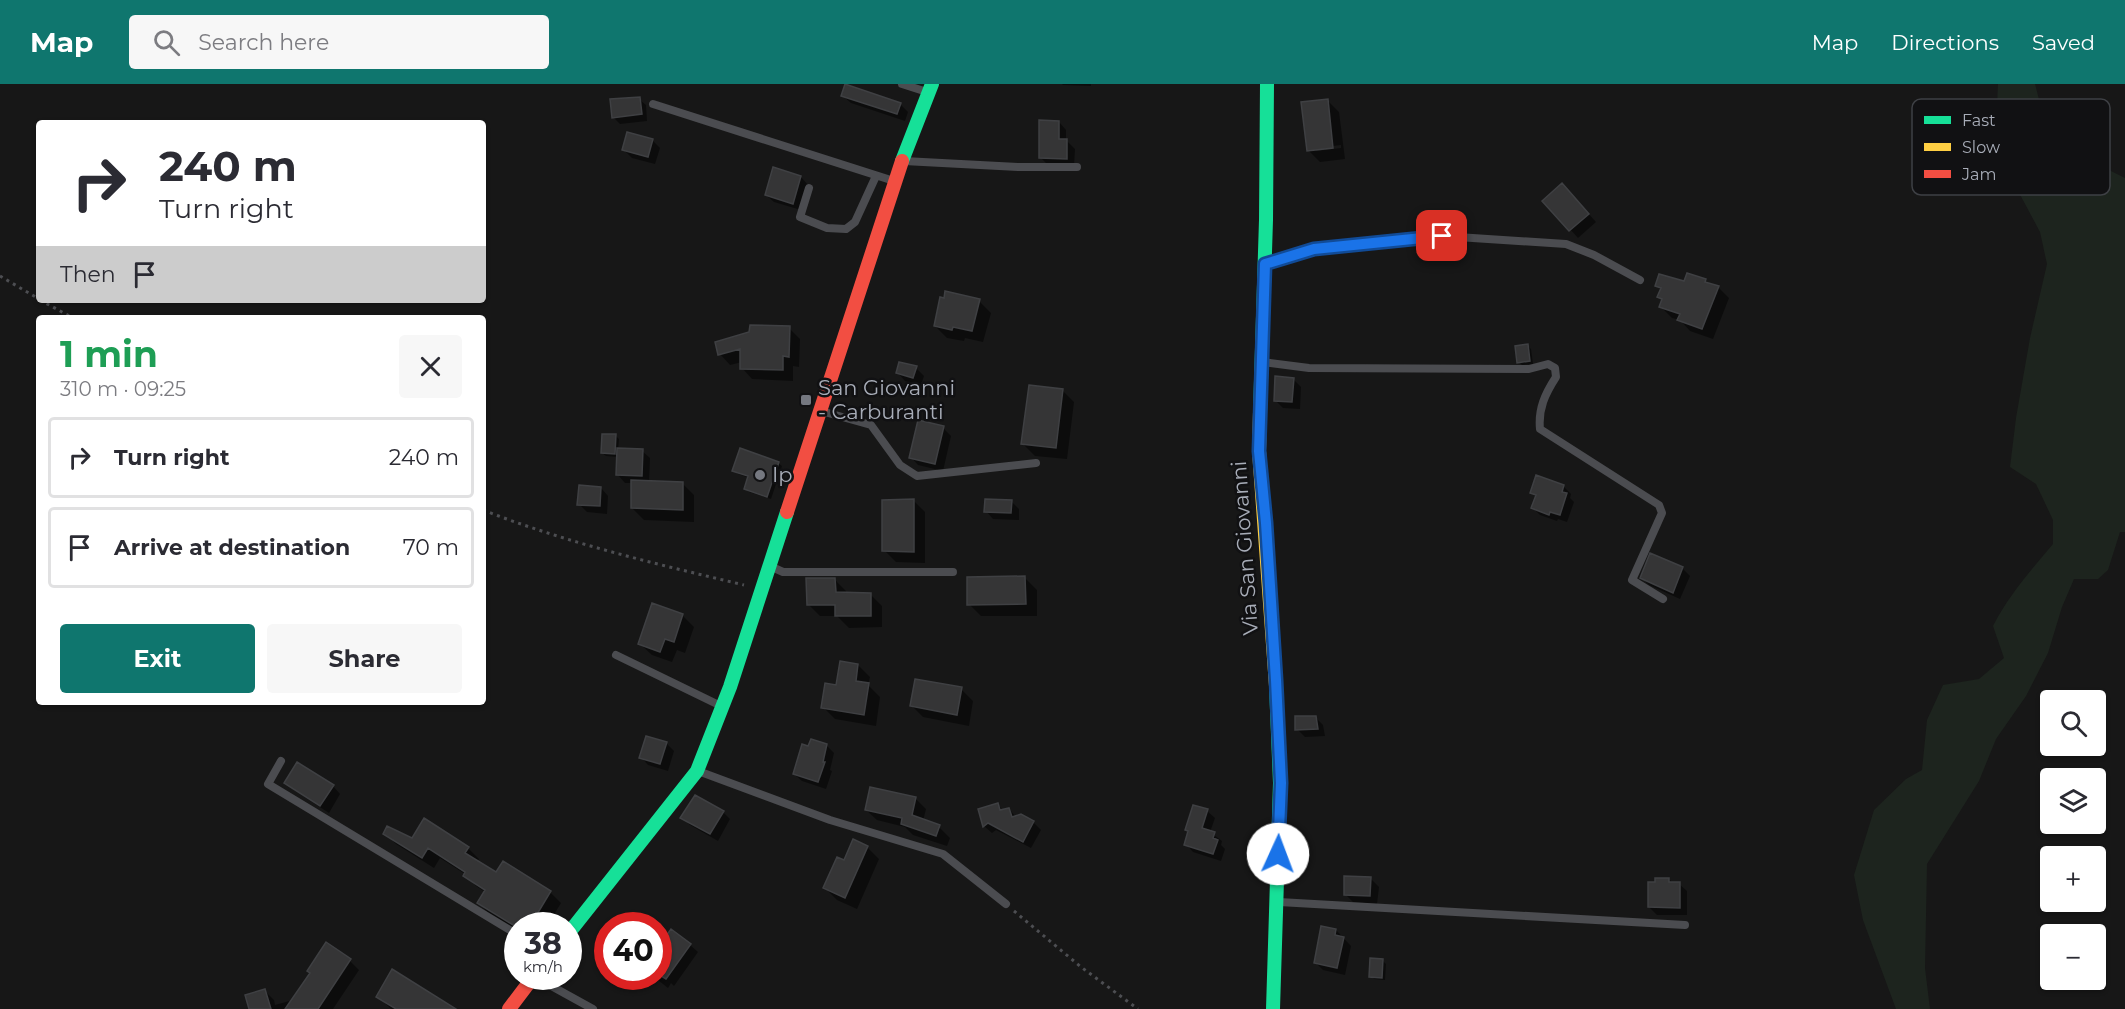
<!DOCTYPE html>
<html lang="en">
<head>
<meta charset="utf-8">
<style>
	body { margin:0; font-family:Montserrat,sans-serif; background:#f7f7f7; color:#2b2b33; height:100vh; display:flex; flex-direction:column; font-size:22px; white-space:nowrap }
	* { box-sizing:border-box; margin:0 }
	p { font-size:20px; color:#7c7c81 }
	.icon { flex:none; width:33px; height:33px; fill:none; stroke:currentColor; stroke-width:2; stroke-linecap:round; stroke-linejoin:round }
	.map { position:relative; flex:1; overflow:hidden }
	.drawer { position:absolute; left:36px; top:231px; width:450px; height:390px; display:flex; flex-direction:column; background:#fff; border-radius:6px; box-shadow:0 2px 4px #0004 }
	.drawer>* { flex:none }
	.guide { position:absolute; left:36px; top:36px; width:450px; height:183px; border-radius:6px; box-shadow:0 2px 4px #0004; background:#fff; color:#2b2b33; overflow:hidden }
	.buttons { position:absolute; left:2040px; top:606px; display:grid; gap:12px }
	.buttons a { display:grid; place-items:center; width:66px; height:66px; border-radius:6px; background:#fff; box-shadow:0 2px 4px #0004; font-size:30px }
	.speed { position:absolute; left:504px; top:828px; display:flex; gap:12px; font-size:30px; font-weight:700; text-align:center }
	.speed>* { display:grid; place-content:center; width:78px; height:78px; border-radius:50%; background:#fff; box-shadow:0 2px 4px #0004; line-height:1 }
	.speed small { font-size:15px; font-weight:400 }
	.speed .limit { border:9px solid #d22; background:#fff; color:#111 }
	.pin { position:absolute; display:grid; place-items:center; width:51px; height:51px; color:#fff; margin:-26px; border-radius:12px; box-shadow:0 3px 9px #0006 }
	.me { position:absolute; width:66px; margin:-33px; rotate:2deg; stroke-linejoin:round; filter:drop-shadow(0 0 4px #0008) }
	.turn { display:flex; align-items:center; gap:21px; height:126px; padding:0 24px; font-size:27px }
	.turn .icon { width:78px; height:78px; stroke-width:2.5 }
	.turn b { display:block; font-size:42px; line-height:51px }
	.then { display:flex; align-items:center; height:57px; padding:0 24px; background:#0003; gap:12px; font-size:22px }
	.round { display:grid; place-items:center; flex:none; width:63px; height:63px; border-radius:6px; background:#f7f7f7 }
	.summary { display:flex; align-items:center; justify-content:space-between; height:102px; padding:0 24px }
	h1 { font-size:36px; font-weight:700; line-height:45px; color:#1e9e55 }
	.action { display:flex; gap:12px; margin-top:auto; padding:12px 24px }
	.action a { flex:1; height:69px; border-radius:6px; background:#0f766e; color:#fff; font-size:24px; font-weight:700; line-height:69px; text-align:center }
	.action a+a { background:#f7f7f7; color:#2b2b33 }
	ul { padding:0; list-style:none }
	li { display:flex; align-items:center; gap:18px; height:81px; margin:0 12px 9px; padding:0 12px; border:3px solid #e1e1e2; border-radius:6px }
	li div { flex:1 }
	li b { display:block; font-size:22px }
	li em { font-style:normal }
	header { display:flex; align-items:center; gap:36px; box-sizing:border-box; height:84px; padding:0 30px; background:#0f766e; color:#fff }
	header strong { font-size:28px }
	nav { display:flex; gap:33px; margin-inline-start:auto; font-size:21px }
	.search { width:420px; height:54px; background:#f7f7f7; display:flex; align-items:center; gap:15px; box-sizing:border-box; padding:0 21px; border-radius:6px; color:#7c7c81; font-size:22px }
	.map>svg:first-child { display:block }
	.green { fill:#1d241e }
	.shadow { fill:#0007; fill-rule:evenodd }
	.building { fill:#353536; stroke:#3f4043; stroke-width:1.5 }
	.lines { fill:none; stroke-linecap:round; stroke-linejoin:round }
	.path { stroke:#4d4e52; stroke-width:3; stroke-dasharray:3 4.5; stroke-linecap:butt }
	.lane { stroke:#4b4c50; stroke-width:8 }
	.fast { stroke:#16e098; stroke-width:14 }
	.slow { stroke:#ffcf43; stroke-width:14 }
	.jam { stroke:#f24e42; stroke-width:14 }
	.route-casing { stroke:#114b97; stroke-width:15 }
	.route { stroke:#1a73e8; stroke-width:10 }
	.poi-dot { fill:#757880; stroke:#111113; stroke-width:2 }
	.labels { text-anchor:middle; stroke-width:5; stroke-linejoin:round; paint-order:stroke }
	.poi-label { font-size:21px; fill:#a8adb8; stroke:#111113; text-anchor:start }
	.street-label { font-size:21px; fill:#a8adb8; stroke:#111113 }
	.key { fill:#111113; stroke:#3e4045; stroke-width:1.5 }
	.key-label { font-size:16px; fill:#a8adb8 }
</style>
</head>
<body>
<header>
<strong>Map</strong>
<div class="search"><svg class="icon" aria-label="search" viewBox="0 0 24 24"><circle cx="10" cy="10" r="6"/><path d="M15 15l6 6"/></svg>Search here</div>
<nav><a>Map</a><a>Directions</a><a>Saved</a></nav>
</header>
<div class="map">
<svg width="2125" height="925" viewBox="0 0 2125 925">
	<rect width="100%" height="100%" fill="#171717"/>
	<path class="green" d="M1998,0H2035L2042,27L2085,63L2086,85H2107L2125,94V448H2120L2108,486L2098,495H2074L2062,523L2048,569L2026,612L1996,655L1979,697L1927,780L1925,884L1930,925H1896L1863,836L1854,791L1874,726L1906,695L1922,686L1927,636L1943,601L1979,595L2004,574L1993,542C2009,511 2031,486 2053,460V436L2036,400L2010,383L2016,334L2030,254L2047,180L2040,148L2016,103L1988,83L1973,40L1997,22Z"/>
	<path class="shadow" d="M1062,0H1091V2L1063,1Z
		M843,12L900,20L908,28L905,37L851,19Z
		M639,15L646,21L647,37L620,40L613,33Z
		M1327,16L1339,28L1345,75L1320,78L1308,66ZM1341,61V64L1316,67V64Z
		M1059,38L1066,46V56L1075,65L1074,82L1048,81L1040,73Z
		M652,56L660,64L655,80L632,74L624,66Z
		M801,93L808,101L801,126L774,118L766,111Z
		M1570,109L1596,138L1578,154L1545,117Z
		M1705,196L1710,201L1718,203L1729,214L1713,255L1690,247L1680,236L1672,234L1661,223L1663,216L1659,213L1662,207L1656,201Z
		M979,217L991,229L983,258L965,254L964,257L947,254L935,242Z
		M789,244L800,255L799,283L793,282V297L752,295L742,284V278L730,281L720,270Z
		M1528,262L1531,265L1533,280L1522,281L1519,278Z
		M916,284L924,292L921,301L905,297L898,289Z
		M1293,295L1301,303L1300,325L1283,324L1276,317Z
		M1062,306L1074,318L1067,375L1035,372L1023,360Z
		M943,344L951,352L943,387L918,381L911,373Z
		M616,352L619,355L618,366L642,367L650,374L649,398L682,399L694,411V438L644,436L632,424V399H625L618,391V373L606,372L602,369Z
		M778,379L782,382L771,415L749,408L745,404L749,394L738,390L734,387Z
		M1563,402L1571,410L1570,414L1574,418L1567,438L1558,435L1557,437L1540,431L1532,423L1536,413L1532,408Z
		M601,404L608,412L607,430L587,428L579,420Z
		M913,416L925,428V479L896,478L884,466Z
		M1011,417L1019,425V436L993,435L986,427Z
		M1682,484L1690,492L1680,515L1649,501L1641,493Z
		M1025,494L1037,506V532H981L969,520Z
		M834,495L846,507V510H870L882,522V543L849,544L837,532H820L808,520Z
		M682,531L694,543L685,569L677,566L672,578L652,571L640,560Z
		M858,581L870,593L868,601L880,613L876,642L835,635L823,623L837,602Z
		M961,605L973,617L969,642L923,633L911,621Z
		M1315,633L1323,641L1325,652L1305,653L1297,645Z
		M666,659L674,667L668,687L648,681L641,673Z
		M826,661L834,669L830,686L832,687L826,705L802,697L794,690L809,664Z
		M286,699L333,702L340,710L329,729L294,706Z
		M915,714L926,725L923,737L939,743L950,754L947,762L913,751L905,743L877,736L866,726Z
		M997,720L1004,727L1009,725L1016,733L1033,738L1041,746L1031,764L996,746L992,749L984,742Z
		M1207,727L1215,734L1210,748L1222,757L1221,761L1225,765L1221,777L1193,768L1186,760L1190,749L1187,746Z
		M723,728L730,735L718,757L690,741L682,733Z
		M385,749L468,764L479,775L477,778L496,790L550,808L561,819L547,842H518V847L489,830L479,819L485,808L476,802L465,790L440,774L434,784L396,760Z
		M867,763L879,775L857,825L837,816L825,804L845,778Z
		M1371,795L1379,803L1377,820L1353,818L1345,810Z
		M1669,795L1673,799L1679,800L1687,807V831H1657L1649,823Z
		M1336,846L1351,862L1345,891L1323,886L1315,878Z
		M690,861L698,868L674,902L671,899L668,904L653,892H658V866Z
		M350,877L359,886L333,925H251L265,907L274,916L275,921L293,916Z
		M1383,877L1386,880L1385,896L1374,895L1371,892Z
		M378,912L450,925H391Z"/>
	<path class="building" d="M845,0L901,19L897,30L841,12Z
		M640,13L642,30L612,34L610,15Z
		M1328,15L1333,64L1307,67L1301,18Z
		M1039,36L1059,37V55H1067V75L1039,74Z
		M627,48L653,55L648,73L622,66Z
		M773,83L801,92L793,120L765,111Z
		M1562,99L1589,130L1569,147L1542,117Z
		M1687,189L1706,195L1705,198L1719,202L1702,245L1677,236L1680,230L1659,223L1662,215L1657,213L1661,204L1655,202L1659,190L1684,197Z
		M945,207L980,215L972,247L953,243L952,246L934,242L940,213L944,214Z
		M750,241L790,242L789,273L783,272V286L740,285V265L718,271L715,258L749,248Z
		M1528,260L1530,277L1517,279L1515,262Z
		M899,278L917,282L913,294L896,289Z
		M1275,292L1294,294L1292,318L1274,317Z
		M1029,301L1063,305L1056,364L1021,360Z
		M918,336L944,342L935,380L909,374Z
		M602,350H616L615,370L601,369Z
		M617,364L643,365L642,392L616,391Z
		M740,364L779,378L767,413L744,405L748,392L732,387Z
		M1536,391L1564,401L1562,408L1567,409L1560,431L1550,428L1549,431L1531,424L1536,411L1530,409Z
		M631,396L683,398V426L631,424Z
		M579,401L601,403L600,422L577,421Z
		M914,415V468L882,467V416Z
		M985,415L1012,416L1011,429L984,428Z
		M1650,469L1683,483L1673,509L1640,494Z
		M1025,492L1026,520L967,521V493Z
		M806,494H835L836,508L871,509V532H835V521H807Z
		M652,519L683,530L674,558L665,555L660,568L638,560Z
		M840,577L858,580L856,597L869,599L864,631L821,624L825,599L836,601Z
		M915,595L962,603L957,631L910,622Z
		M1295,632H1316L1318,645L1295,646Z
		M646,652L667,658L660,680L639,674Z
		M811,655L827,660L823,678H825L818,698L793,690L802,660L808,662Z
		M297,678L334,701L320,722L284,699Z
		M870,703L916,713L912,731L940,741L936,752L901,740L902,734L865,726Z
		M695,711L724,727L710,750L680,734Z
		M998,719L1000,726L1009,724L1012,733L1021,730L1034,737L1023,758L988,739L983,743L978,725Z
		M1193,721L1208,725L1202,744L1215,748L1213,754L1218,756L1213,770L1184,761L1188,747L1185,746Z
		M424,734L469,763L465,769L496,788L503,777L551,807L530,842H518V844L477,819L485,806L463,792L465,788L428,764L422,774L383,750L387,742L412,754Z
		M853,755L868,762L845,814L823,804L837,773L844,776Z
		M1344,792L1371,793L1370,812L1344,811Z
		M1655,794H1669V798H1680V824L1648,823V798H1655Z
		M1321,842L1336,845L1335,851L1344,853L1337,884L1314,879Z
		M671,845L691,860L666,895L658,890V863Z
		M326,858L351,875L318,925H285L310,889L307,887Z
		M1370,874L1383,875L1382,894L1369,893Z
		M392,885L456,925H396L376,913Z
		M265,905L271,925H249L245,911Z"/>
	<g class="lines">
		<path class="path" d="M0,192L39,215
			M40,216L73,234
			M483,426C567,459 656,480 744,501
			M1014,827L1081,883L1138,925"/>
		<path class="lane" d="M902,0L927,8
			M653,20L894,97
			M904,77L1018,83H1077
			M809,104L800,133L827,144L846,145L855,138L876,92
			M1267,180L1314,165L1442,152L1566,160L1594,171L1640,196
			M1263,278L1309,284L1529,285L1548,280L1555,284L1556,293C1545,310 1538,325 1540,345L1659,421L1662,429L1632,496L1663,515
			M821,327L871,341L900,381L917,392L1036,379
			M772,483L783,488H953
			M616,571L721,622
			M281,677L268,700L518,851
			M698,687L830,736L943,770L1006,820
			M1279,818L1685,841
			M535,893L593,925"/>
		<path class="fast" d="M902,77L932,0
			M1260,328L1266,136L1267,0
			M568,850L697,687L730,603L787,428
			M1273,925L1280,699L1276,602"/>
		<path class="slow" d="M1260,328L1259,367L1276,602"/>
		<path class="jam" d="M787,428L902,77
			M509,925L534,892"/>
	</g>
	<g class="lines">
		<g class="route-casing">
			<path id="route" d="M1278,770L1281,699L1276,596L1266,439L1259,367L1265,180L1314,165L1442,152"/>
		</g>
		<use href="#route" class="route"/>
	</g>
	<g class="poi-dot">
		<rect x="800" y="310" width="12" height="12" rx="3"/>
		<circle cx="760" cy="391" r="6"/>
	</g>
	<g class="labels">
		<g class="poi-label">
			<text x="818" y="311">San Giovanni<tspan x="818" dy="24">- Carburanti</tspan></text>
			<text x="772" y="398">Ip</text>
		</g>
		<g class="street-label">
			<text transform="translate(1245 464) rotate(-94)" y="7">Via San Giovanni</text>
		</g>
	</g>
	<rect x="1912" y="15" width="198" height="96" rx="9" class="key"/>
	<rect x="1924" y="32" width="27" height="8" fill="#16e098"/>
	<rect x="1924" y="59" width="27" height="8" fill="#ffcf43"/>
	<rect x="1924" y="86" width="27" height="8" fill="#f24e42"/>
	<g class="key-label">
		<text x="1962" y="42">Fast</text>
		<text x="1962" y="69">Slow</text>
		<text x="1962" y="96">Jam</text>
	</g>
</svg>
<div class="buttons">
<a><svg class="icon" aria-label="search" viewBox="0 0 24 24"><circle cx="10" cy="10" r="6"/><path d="M15 15l6 6"/></svg></a>
<a><svg class="icon" aria-label="layers" viewBox="0 0 24 24"><path d="M12 4l9 5-9 5-9-5zM3 14l9 5 9-5"/></svg></a>
<a>+</a>
<a>−</a>
</div>
<div class="speed"><div>38<small>km/h</small></div><div class="limit">40</div></div>
<div class="pin" style="left:1442px;top:152px;background:#d93025"><svg class="icon" aria-label="arrive" viewBox="0 0 24 24"><path d="M6 21V4h12l-3 4 3 4H6"/></svg></div>
<svg class="me" style="left:1278px;top:770px" viewBox="-20 -20 40 40"><circle r="19" fill="#fff"/><path d="M0-13L10 11 0 6-10 11z" fill="#1a73e8"/></svg>
<div class="guide">
<div class="turn"><svg class="icon" aria-label="right" viewBox="0 0 24 24"><path d="M7 20v-9h11M14 6l5 5-5 5"/></svg><div><b>240 m</b>Turn right</div></div>
<div class="then">Then<svg class="icon" aria-label="arrive" viewBox="0 0 24 24"><path d="M6 21V4h12l-3 4 3 4H6"/></svg></div>
</div>
<section class="drawer">
<div class="summary"><div><h1>1 min</h1><p>310 m · 09:25</p></div><a class="round"><svg class="icon" aria-label="close" viewBox="0 0 24 24"><path d="M6 6l12 12M18 6L6 18"/></svg></a></div>
<ul>
<li><svg class="icon" aria-label="right" viewBox="0 0 24 24"><path d="M7 20v-9h11M14 6l5 5-5 5"/></svg><div><b>Turn right</b></div><em>240 m</em></li>
<li><svg class="icon" aria-label="arrive" viewBox="0 0 24 24"><path d="M6 21V4h12l-3 4 3 4H6"/></svg><div><b>Arrive at destination</b></div><em>70 m</em></li>
</ul>
<div class="action"><a>Exit</a><a>Share</a></div>
</section>
</div>
</body>
</html>
